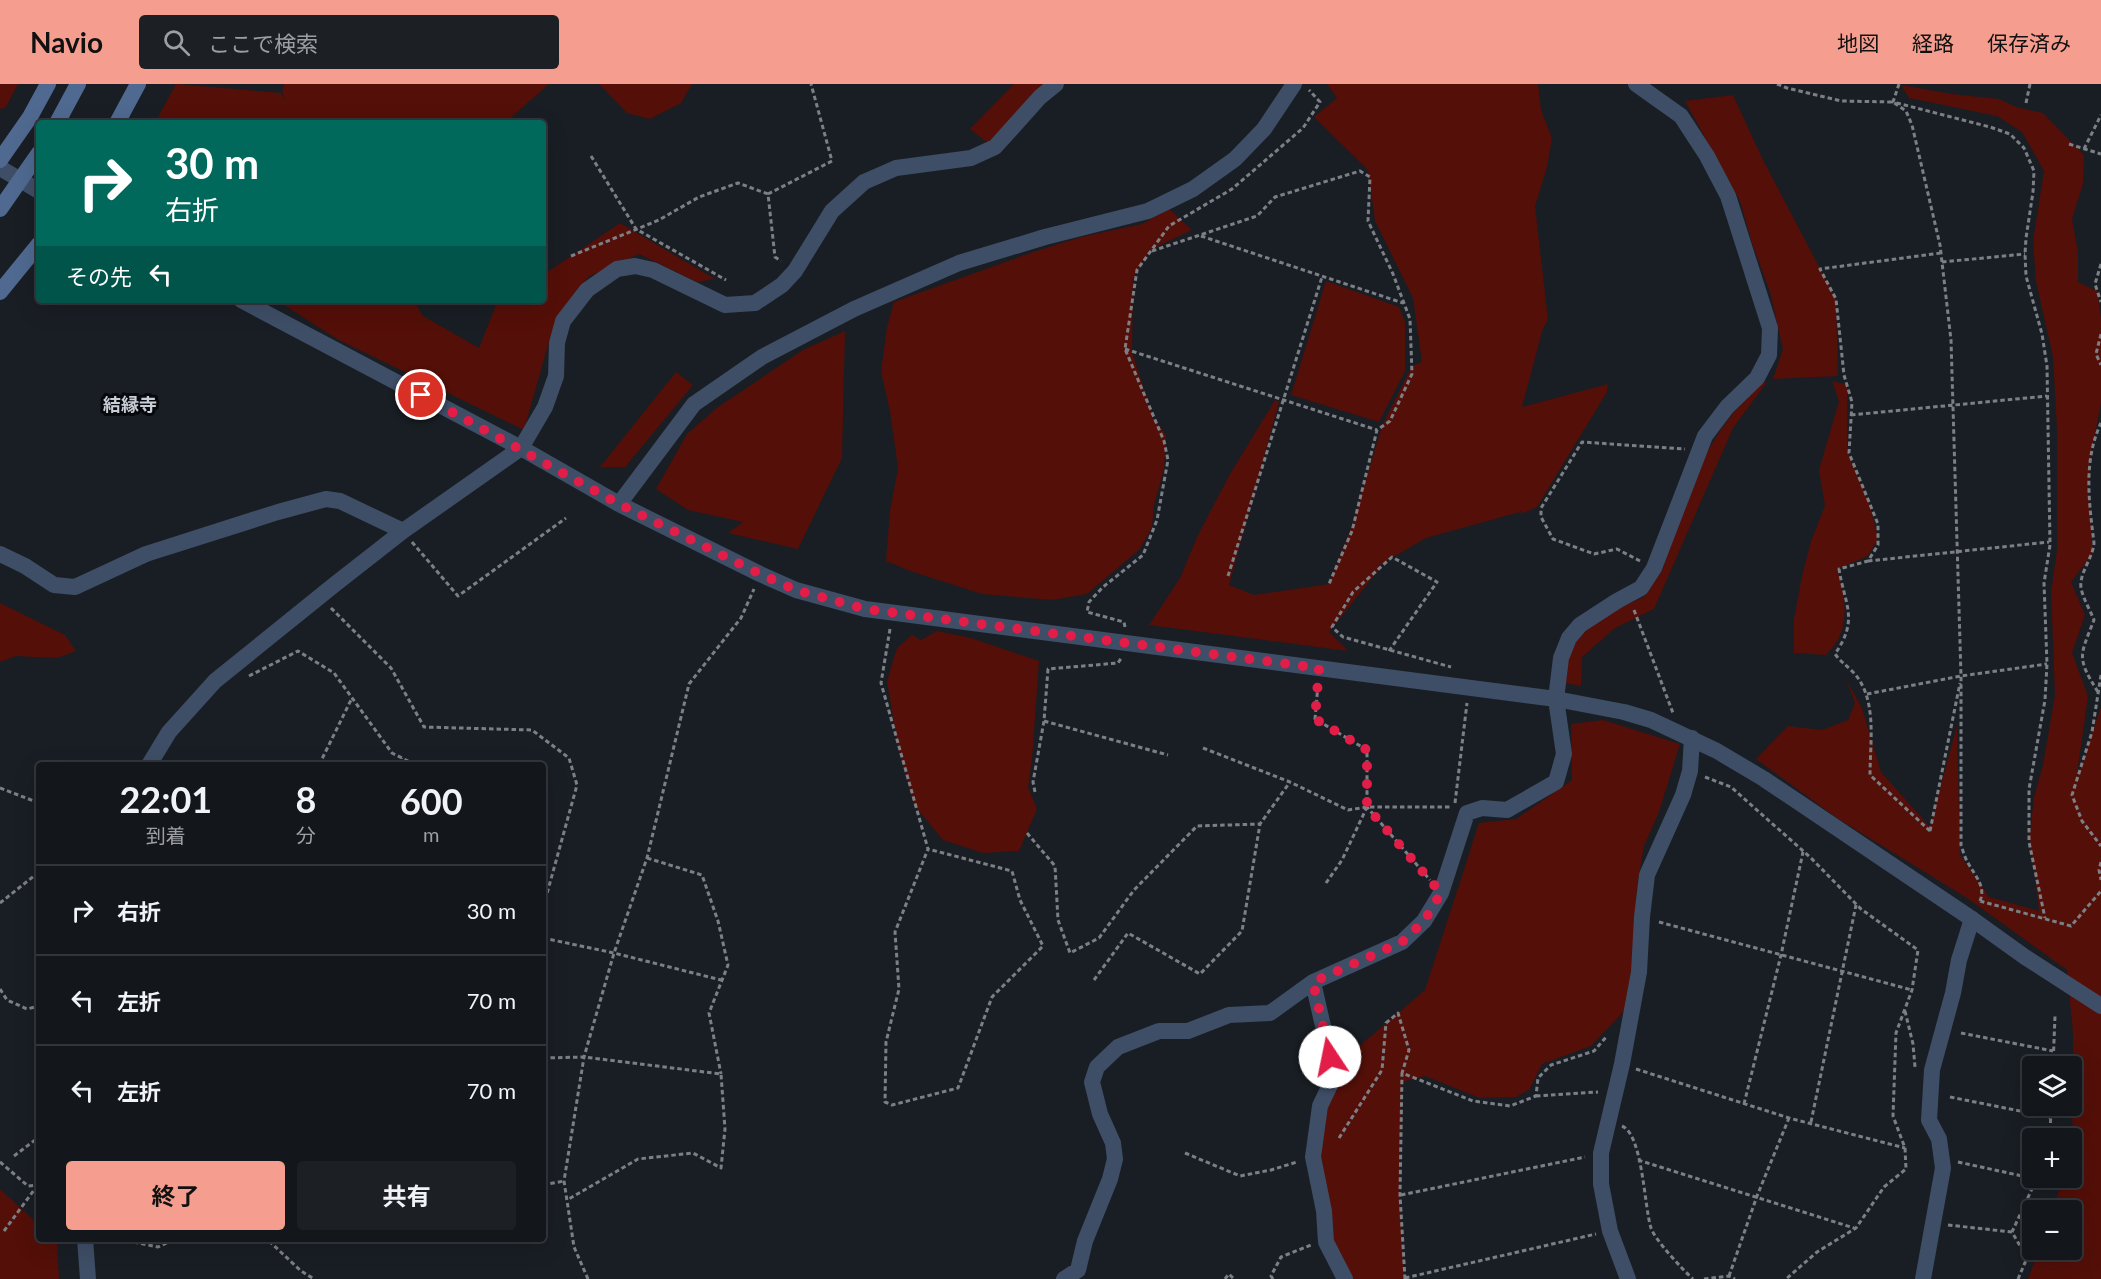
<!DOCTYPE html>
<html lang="ja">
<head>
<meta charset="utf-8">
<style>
	body { margin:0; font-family:Lato,"Noto Sans JP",sans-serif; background:#1c1f24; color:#f1f3f6; height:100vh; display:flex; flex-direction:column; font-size:22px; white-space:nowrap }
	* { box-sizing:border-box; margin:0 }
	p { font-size:20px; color:#9d9fa3 }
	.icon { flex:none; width:33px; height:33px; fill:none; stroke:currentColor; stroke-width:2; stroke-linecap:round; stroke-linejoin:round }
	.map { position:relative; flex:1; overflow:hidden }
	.details { position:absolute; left:36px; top:678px; width:510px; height:480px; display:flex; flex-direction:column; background:#13161b; border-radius:6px; box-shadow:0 6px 24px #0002,0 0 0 2px #32353a }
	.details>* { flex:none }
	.hud { position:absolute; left:36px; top:36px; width:510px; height:183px; border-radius:6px; box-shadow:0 6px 24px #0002,0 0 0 2px #32353a; background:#00695c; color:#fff; overflow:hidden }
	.controls { position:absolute; left:2022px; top:972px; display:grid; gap:12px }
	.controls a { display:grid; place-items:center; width:60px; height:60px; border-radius:6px; background:#13161b; box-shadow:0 6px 24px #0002,0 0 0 2px #32353a; font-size:30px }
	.pin { position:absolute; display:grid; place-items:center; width:51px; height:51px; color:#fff; margin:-26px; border:3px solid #fff; border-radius:50%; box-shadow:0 2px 6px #0007 }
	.me { position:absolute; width:66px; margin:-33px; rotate:349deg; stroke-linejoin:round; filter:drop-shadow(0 0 4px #0008) }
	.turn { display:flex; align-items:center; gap:21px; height:126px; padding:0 30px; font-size:27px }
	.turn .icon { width:78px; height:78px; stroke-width:2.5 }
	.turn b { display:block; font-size:42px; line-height:51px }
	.then { display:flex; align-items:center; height:57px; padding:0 30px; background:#0003; gap:12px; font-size:22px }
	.eta { display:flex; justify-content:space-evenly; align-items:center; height:102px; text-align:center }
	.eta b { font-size:36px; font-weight:700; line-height:42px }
	.action { display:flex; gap:12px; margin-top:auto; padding:12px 30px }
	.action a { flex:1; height:69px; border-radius:6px; background:#f59d8e; color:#111; font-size:24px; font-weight:700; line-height:69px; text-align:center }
	.action a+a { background:#1c1f24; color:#f1f3f6 }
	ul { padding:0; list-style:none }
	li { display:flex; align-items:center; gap:18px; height:90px; padding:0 30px; border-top:2px solid #32353a }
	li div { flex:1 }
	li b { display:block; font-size:22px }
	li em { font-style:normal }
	header { display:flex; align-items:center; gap:36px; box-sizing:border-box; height:84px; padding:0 30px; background:#f59d8e; color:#111 }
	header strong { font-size:28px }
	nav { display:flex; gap:33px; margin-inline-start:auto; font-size:21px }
	.search { width:420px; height:54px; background:#1c1f24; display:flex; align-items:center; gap:15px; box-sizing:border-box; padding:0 21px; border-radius:6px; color:#9d9fa3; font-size:22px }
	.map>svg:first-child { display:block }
	.green { fill:#530f08 }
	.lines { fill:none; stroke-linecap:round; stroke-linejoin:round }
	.path { stroke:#7c8086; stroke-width:3; stroke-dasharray:4.5 3; stroke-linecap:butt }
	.minor { stroke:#3e4e66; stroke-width:16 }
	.tertiary { stroke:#3e4e66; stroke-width:16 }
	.secondary { stroke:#4f6990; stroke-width:16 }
	.secondary-bridge { stroke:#4f6990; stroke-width:16 }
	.route { stroke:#e11d48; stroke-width:10; stroke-dasharray:0 18 }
	.labels { text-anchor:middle; stroke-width:6; stroke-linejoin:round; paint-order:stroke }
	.quarter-label { font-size:18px; font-weight:bold; fill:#c8ced7; stroke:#06080b }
</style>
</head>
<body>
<header>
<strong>Navio</strong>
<div class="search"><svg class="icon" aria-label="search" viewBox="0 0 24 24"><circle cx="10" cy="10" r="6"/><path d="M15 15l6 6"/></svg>ここで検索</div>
<nav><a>地図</a><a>経路</a><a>保存済み</a></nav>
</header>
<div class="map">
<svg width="2101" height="1195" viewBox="0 0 2101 1195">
	<rect width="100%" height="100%" fill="#191e24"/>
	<path class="green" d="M0,0H18L6,23L0,25Z
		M176,0L281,9L286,18L282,8L284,0H549L505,39H155Z
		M599,0H692L681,19L650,35L627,29Z
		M1014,0H1052L993,63L970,45Z
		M1327,0H1538L1541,26L1552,54L1547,83L1535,122L1548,236L1543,244L1522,323L1608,300L1607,308L1537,423L1521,430L1522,426L1520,428L1426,454L1378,482L1380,484L1329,548L1348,567L1149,541L1180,494L1197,453L1230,390L1275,316L1279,318L1229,501L1254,511L1329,500L1353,439L1382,342L1412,282L1422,278L1413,214L1375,137L1368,86L1314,33L1337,14Z
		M1901,1L1952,10L1999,15L2016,23L2043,29L2084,71L2083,100L2072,135L2078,168V198L2097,207L2101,234V319L2091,371L2088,403L2093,469L2071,498L2085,531L2072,569L2088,612L2076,697L2101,623V1195H2028L2039,1166H2072V1126H2052L2064,1094H2072L2073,950L2067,886L1967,814L1837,734L1756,675L1788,642L1822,646L1848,636L1855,619L1846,595L1862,624L1881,688L1930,743L1957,641L1960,771L1989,813L2039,827L2034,784L2029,758L2034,713L2043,681L2055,611L2051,508L2057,467V345L2053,273L2036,197L2033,157L2044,87L2022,48L1997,32L1909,14Z
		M1733,11L1763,76L1836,215L1838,292L1773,295L1783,265L1770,208L1752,159L1740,117L1685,17Z
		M1169,125L1192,146L1150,166L1133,194L1132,268L1153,333L1166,351L1164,385L1154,421L1152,443L1140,465L1087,510L1052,516L982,510L913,488L886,477L890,427L898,384L890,327L881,288L887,243L894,218L1033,168L1081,153L1142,140Z
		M620,139L715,195L697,198L639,170L588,193L552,247L524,346L339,256L276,216H413L423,232L479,264L498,216H543V191Z
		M1326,197L1399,223L1405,238V287L1379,338L1291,311Z
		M845,247L842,374L798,465L728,449L743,438L688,426L656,405L687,350L718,323L803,266Z
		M676,288L693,301L625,383H600Z
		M1832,297L1847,301V367L1870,421L1878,455L1868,472L1837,485C1843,505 1849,531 1840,551C1837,559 1831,565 1826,571L1794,569V535L1802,492L1811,457L1825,422L1819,386L1839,317Z
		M1767,298L1733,344L1654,525L1615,544L1582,573L1581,602L1565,599L1567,573L1579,549L1610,528L1644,513L1663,485L1674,446L1704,372L1722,344L1753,302Z
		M0,519L65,551L76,567L57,574L16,572L0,578Z
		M937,547L971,554L1039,577L1032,676L1028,703L1037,725L1019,767L983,769L943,756L914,721L898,663L887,597L897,564L912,551L921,556Z
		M1603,636L1680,660L1659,728L1644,762L1637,802L1634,863L1626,925L1591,962L1542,980L1529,1006L1516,1013L1480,1014L1425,992L1402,998L1399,1102L1404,1195H1347L1328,1162L1313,1073L1336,982L1425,906L1479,739L1516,735L1572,696L1571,640Z
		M0,1105L39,1141V1155L57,1157L59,1195H0Z"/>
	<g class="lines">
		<path class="path" d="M1777,0L1787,4L1841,17L1893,18L1906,27L1912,41L1940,161L1951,256L1961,592V761C1963,767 1965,774 1968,779C1976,793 1987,804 1979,819
			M1899,0L1893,18L1990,43L2010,50L2024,64L2034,87L2033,108L2026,154L2025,170L2026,192L2042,250L2047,282L2050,461L2044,499L2047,580L2045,616L2029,705V758L2045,834
			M2026,19L2030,0
			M2069,60L2101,70
			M2084,65L2101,31
			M591,72L636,145L726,196
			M768,110L832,77L811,0
			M1201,152L1403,219
			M1152,167L1257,132L1275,113L1360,87L1370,93L1368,137L1393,190L1410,235L1412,290L1390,337L1377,346L1352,447L1329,500
			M571,172L659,136L699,113L738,99L768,110L775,173L781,177
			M1942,178L2025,170
			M2101,180L2095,200L2101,218
			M2101,250L2096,270L2101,281
			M1125,265L1377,346
			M1851,331L2047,312
			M412,458L458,512L566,434
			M1640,477L1617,465L1594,470L1553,455L1541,433V424L1582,358L1685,365
			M1868,477L2049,458
			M1228,492L1322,193
			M331,524L391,584L424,643L532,646L569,674L577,701L543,824
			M1634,526L1673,629
			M1125,543L1124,538L1087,528L1089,518L1103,503L1143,471L1157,436L1168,376L1164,357L1125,265L1137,186L1169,142L1232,105L1303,44L1320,18L1309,6
			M890,545L881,599L928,765L895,848L899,905L886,958L885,1018L892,1021L958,1004L992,913L1043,862L1020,816L1012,787L928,765
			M1389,567L1437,498L1392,473L1353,508L1332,543L1343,553L1451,583
			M2101,591L2092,648L2072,711L2082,737L2101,762
			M249,592L298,567L334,589L392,669L416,681
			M1318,601L1315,635L1367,666V723L1430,796
			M2098,608C2076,573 2080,572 2094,536C2090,526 2083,514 2081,504C2079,489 2093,474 2094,459C2089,418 2083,377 2101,339
			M1867,610L1961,592L2047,580
			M1044,637L1168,671
			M1203,664L1290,698L1348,726L1367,723H1452
			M319,681L352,614
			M398,681L402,674
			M1705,693L1731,703L1811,774L1861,825L1918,866L1912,906L1896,949L1893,1032L1905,1064L1906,1085L1884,1103L1856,1144L1817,1168L1786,1195
			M0,704L39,719
			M1035,708L1033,698L1044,637L1048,585L1118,579L1122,573
			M1455,719L1467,619
			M1930,747L1870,691C1870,657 1878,613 1852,587C1846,581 1840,577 1835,570C1859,535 1845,522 1839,485L1868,477L1878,461V440L1849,369L1852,318L1844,291L1836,215L1820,185L1941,169
			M1930,747L1960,599
			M1027,749L1055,782L1058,836L1070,869L1099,854L1134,806L1197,742L1260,740
			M647,774L702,791L718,837L728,881L709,929L721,990
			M2101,778L2099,786L2101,796
			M1326,799L1342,776L1367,723
			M1980,817L2071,842L2101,807
			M0,819L39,788
			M1659,838L1912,906
			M543,854L614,869L721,896
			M1094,896L1128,849L1200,890L1242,847L1260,740L1290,698
			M0,905L7,916L27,925L39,922
			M1905,927L1913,960L1915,983
			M1961,949L2053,967
			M543,974L584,973L721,990L725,1045L721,1084L693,1069L638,1075L567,1116
			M2053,982L2055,932
			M1636,985L1789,1034L1905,1064
			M1536,1012L1598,1008
			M1950,1013L2050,1033
			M1744,1020L1781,871L1803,768
			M1811,1038L1856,821
			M1622,1042C1643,1051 1644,1122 1651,1144C1655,1156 1683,1186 1693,1195
			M1339,1054L1382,986L1386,939L1398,929L1409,966L1402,989
			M2050,1054L2051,1022
			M1185,1069L1240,1092L1271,1086L1297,1078
			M14,1072L39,1053
			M1638,1076L1854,1144
			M0,1078L28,1102L39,1101
			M1958,1078L2036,1095
			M543,1101L564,1097
			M1401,1111L1585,1073
			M1948,1141L2012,1148
			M4,1147L37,1102
			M119,1155L158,1163L175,1155
			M268,1155L269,1157L281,1155
			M269,1157L301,1187L314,1195
			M1729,1192L1757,1112L1789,1034
			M1405,1194L1596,1150
			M588,1195L574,1163L564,1097L584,973L614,869L647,774L689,600L741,534L754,505
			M1225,1195L1229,1190L1234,1195
			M1273,1195L1271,1192L1281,1173L1311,1161
			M1405,1195L1400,1111L1402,989L1473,1017L1510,1022L1536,1012L1538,994L1551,981L1594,967L1607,952
			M1704,1195L1729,1192L1735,1195
			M2018,1195L2027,1174L2012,1148L2037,1094"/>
		<path class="minor" d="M0,470L25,482L54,501L75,503L146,470L278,428L326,415L340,417L403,447
			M149,681L169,648L215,597L334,501L403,447L521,364L545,323L556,292L557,259L563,237L587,206L617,185L635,182L653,186L725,221L755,219L782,201L795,187L832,127L864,98L896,84L971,74L995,63L1040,13L1056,0
			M1313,898L1330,973L1331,999L1320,1022L1313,1073L1324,1127L1326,1158L1345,1195
			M85,1155L88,1195
			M1064,1195L1078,1186L1085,1157L1110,1095L1115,1075L1113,1059L1100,1030L1092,998L1097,983L1118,963L1159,947H1188L1229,931L1270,929L1313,898L1402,858L1424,837L1441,809L1467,729L1482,724L1507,726L1556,698L1564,670L1556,615L1561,574L1569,554L1580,541L1617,517L1641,504L1654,484L1705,352L1727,323L1757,294L1769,271L1770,244L1728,112L1707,72L1681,32L1636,0
			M1628,1195L1610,1147L1601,1100V1069L1622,980L1639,888L1642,833L1647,791L1683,711L1690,687L1692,654
			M1923,1195L1943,1084L1939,1055L1929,1036L1932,986L1953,909L1959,876L1972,835"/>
		<path class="tertiary" d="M0,84L39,107
			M241,216L521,364L619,420L760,490L796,506L865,525L1556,615L1624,628L1651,636L1717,667L1764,695L1972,835L2025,873L2101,922
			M619,420L694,320L762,273L854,225L959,179L1045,153L1148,127L1193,105L1235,75L1264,45L1294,0"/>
		<path class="secondary" d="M57,39L78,0
			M117,39L138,0
			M0,76L30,33L48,0
			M0,208L39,160"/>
		<path class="secondary-bridge" d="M0,125L39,69"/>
	</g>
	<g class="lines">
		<path class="route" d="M421,311L619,420L760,490L796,506L865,525L1319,584L1315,635L1367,666V723L1441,809L1424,837L1402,858L1313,898L1330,973"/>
	</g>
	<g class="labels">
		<g class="quarter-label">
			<text x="130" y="327">結縁寺</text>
		</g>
	</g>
</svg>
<div class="controls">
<a><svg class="icon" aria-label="layers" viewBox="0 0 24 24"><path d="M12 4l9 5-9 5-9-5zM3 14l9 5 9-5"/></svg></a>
<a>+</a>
<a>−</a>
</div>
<div class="pin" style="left:421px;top:311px;background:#d93025"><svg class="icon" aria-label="arrive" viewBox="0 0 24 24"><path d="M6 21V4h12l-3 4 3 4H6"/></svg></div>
<svg class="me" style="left:1330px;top:973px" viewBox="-20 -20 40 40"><circle r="19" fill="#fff"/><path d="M0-13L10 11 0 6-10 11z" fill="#e11d48"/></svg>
<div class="hud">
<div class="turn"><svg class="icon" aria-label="right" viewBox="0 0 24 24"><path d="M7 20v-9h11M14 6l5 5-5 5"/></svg><div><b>30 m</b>右折</div></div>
<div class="then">その先<svg class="icon" aria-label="left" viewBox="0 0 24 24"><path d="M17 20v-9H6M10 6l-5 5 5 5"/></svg></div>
</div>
<section class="details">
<div class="eta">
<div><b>22:01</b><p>到着</p></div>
<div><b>8</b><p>分</p></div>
<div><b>600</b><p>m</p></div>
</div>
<ul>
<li><svg class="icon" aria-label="right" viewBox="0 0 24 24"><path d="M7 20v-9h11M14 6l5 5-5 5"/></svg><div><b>右折</b></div><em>30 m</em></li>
<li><svg class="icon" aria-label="left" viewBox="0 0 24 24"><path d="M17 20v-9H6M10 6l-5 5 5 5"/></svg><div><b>左折</b></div><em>70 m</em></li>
<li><svg class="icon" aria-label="left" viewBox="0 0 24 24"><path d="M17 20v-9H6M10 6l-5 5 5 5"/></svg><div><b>左折</b></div><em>70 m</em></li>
</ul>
<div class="action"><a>終了</a><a>共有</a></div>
</section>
</div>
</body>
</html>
